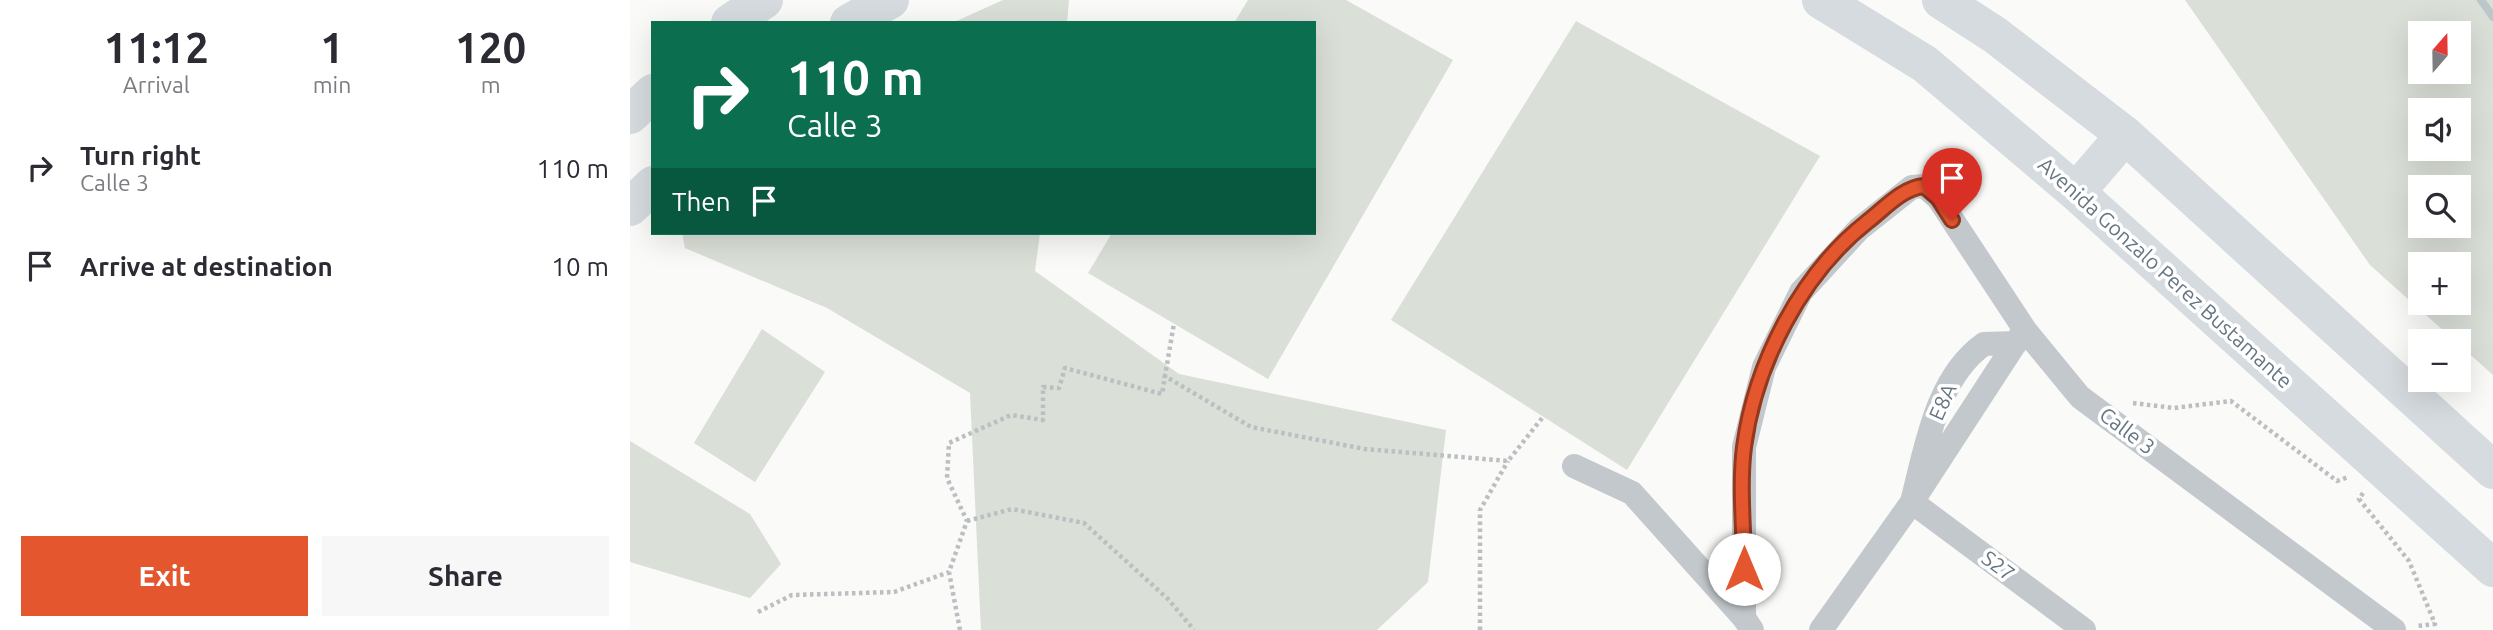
<!DOCTYPE html>
<html lang="en">
<head>
<meta charset="utf-8">
<style>
	body { margin:0; font-family:Ubuntu,sans-serif; background:#f7f7f7; color:#2b2b33; height:100vh; display:flex; flex-direction:column; font-size:26px; white-space:nowrap }
	* { box-sizing:border-box; margin:0 }
	p { font-size:23px; color:#7c7c81 }
	.icon { flex:none; width:38px; height:38px; fill:none; stroke:currentColor; stroke-width:2; stroke-linecap:round; stroke-linejoin:round }
	.map { position:relative; flex:1; overflow:hidden }
	.drawer { display:flex; flex-direction:column; background:#fff; width:630px }
	.drawer>* { flex:none }
	.hud { position:absolute; left:21px; top:21px; width:665px; height:214px; border-radius:0px; box-shadow:0 7px 28px #0002; background:#0b6e4f; color:#fff; overflow:hidden }
	.needle { width:46px; rotate:20deg }
	.buttons { position:absolute; left:1778px; top:21px; display:grid; gap:14px }
	.buttons a { display:grid; place-items:center; width:63px; height:63px; border-radius:0px; background:#fff; box-shadow:0 7px 28px #0002; font-size:35px }
	.pin { position:absolute; display:grid; place-items:center; width:60px; height:60px; color:#fff; margin:-72px -30px; border-radius:50% 50% 50% 0; rotate:-45deg; box-shadow:0 0 7px #0007 }
	.pin .icon { rotate:45deg }
	.me { position:absolute; width:77px; margin:-38px; rotate:0deg; stroke-linejoin:round; filter:drop-shadow(0 0 5px #0008) }
	.turn { display:flex; align-items:center; gap:24px; height:147px; padding:0 21px; font-size:32px }
	.turn .icon { width:91px; height:91px; stroke-width:2.5 }
	.turn b { display:block; font-size:49px; line-height:60px }
	.then { display:flex; align-items:center; height:66px; padding:0 21px; background:#0003; gap:14px; font-size:26px }
	.eta { display:flex; justify-content:space-evenly; align-items:center; height:119px; text-align:center }
	.eta b { font-size:42px; font-weight:700; line-height:49px }
	.action { display:flex; gap:14px; margin-top:auto; padding:14px 21px }
	.action a { flex:1; height:80px; border-radius:0px; background:#e4572e; color:#fff; font-size:28px; font-weight:700; line-height:80px; text-align:center }
	.action a+a { background:#f7f7f7; color:#2b2b33 }
	ul { padding:0; list-style:none }
	li { display:flex; align-items:center; gap:21px; height:98px; padding:0 21px }
	li div { flex:1 }
	li b { display:block; font-size:26px }
	li em { font-style:normal }
	main { display:flex; flex:1; min-height:0 }
	.map>svg:first-child { display:block }
	.green { fill:#dadfd7; fill-rule:evenodd }
	.lines { fill:none; stroke-linecap:round; stroke-linejoin:round }
	.stream { stroke:#bbc7cb; stroke-width:8 }
	.path { stroke:#bbbfc2; stroke-width:4.5; stroke-dasharray:3.5 3.5; stroke-linecap:butt }
	.street { stroke:#c3c8cc; stroke-width:24 }
	.primary { stroke:#d6dbdf; stroke-width:38 }
	.route-casing { stroke:#94391e; stroke-width:18 }
	.route { stroke:#e4572e; stroke-width:12 }
	.labels { text-anchor:middle; stroke-width:7; stroke-linejoin:round; paint-order:stroke }
	.street-label { font-size:21px; fill:#657683; stroke:#fff }
</style>
</head>
<body>
<main>
<section class="drawer">
<div class="eta">
<div><b>11:12</b><p>Arrival</p></div>
<div><b>1</b><p>min</p></div>
<div><b>120</b><p>m</p></div>
</div>
<ul>
<li><svg class="icon" aria-label="right" viewBox="0 0 24 24"><path d="M7 20v-9h11M14 6l5 5-5 5"/></svg><div><b>Turn right</b><p>Calle 3</p></div><em>110 m</em></li>
<li><svg class="icon" aria-label="arrive" viewBox="0 0 24 24"><path d="M6 21V4h12l-3 4 3 4H6"/></svg><div><b>Arrive at destination</b></div><em>10 m</em></li>
</ul>
<div class="action"><a>Exit</a><a>Share</a></div>
</section>
<div class="map">
<svg width="1863" height="630" viewBox="0 0 1863 630">
	<rect width="100%" height="100%" fill="#fafaf8"/>
	<path class="green" d="M373,0H439L437,23H322Z
		M618,0H716L823,60L638,379L458,273L482,233H684V23H604Z
		M1555,0H1863V375L1740,265ZM1829,33V72H1790V33ZM1829,110V149H1790V110ZM1829,187V226H1790V187ZM1829,264V303H1790V264Z
		M946,21L1190,156L997,470L761,320Z
		M52,233H410L405,271L549,374L816,430L798,582L747,630H351L340,393L197,308L55,248Z
		M132,329L195,372L125,482L64,443Z
		M0,441L120,514L151,564L120,598L0,562Z"/>
	<g class="lines">
		<path class="stream" d="M1851,0L1863,17"/>
		<path class="path" d="M533,375L621,427L735,449L878,461L913,417
			M1503,403L1544,408L1601,401L1707,481L1718,477
			M1733,493L1729,499L1779,561L1805,624L1787,626
			M337,521L382,509L454,523L538,599L564,630
			M128,612L162,595L264,592L319,572
			M330,630L319,572L337,521L317,478L319,443L381,415L413,420V387L429,388L435,368L532,394L544,323
			M850,630V510L878,461"/>
		<path class="street" d="M1386,343L1354,344C1306,378 1296,448 1282,502L1454,630
			M944,466L1002,493L1114,618
			M1122,630L1114,618V447L1134,367L1171,292L1229,229L1282,187L1294,186L1308,198L1395,330L1450,397L1764,630
			M1191,630L1282,502L1392,333"/>
		<path class="primary" d="M1191,0L1295,64L1446,192L1863,568
			M1311,0L1365,35L1495,135L1863,470
			M100,23L134,0
			M219,23L260,0
			M0,115L23,93
			M1446,192L1495,135
			M0,207L23,185"/>
	</g>
	<g class="lines">
		<g class="route-casing">
			<path id="route" d="M1114,569C1114,530 1109,486 1114,447C1125,364 1171,274 1237,222C1254,209 1272,188 1294,186L1308,198L1322,220"/>
		</g>
		<use href="#route" class="route"/>
	</g>
	<g class="labels">
		<g class="street-label">
			<text transform="translate(1535 273) rotate(42)" y="7">Avenida Gonzalo Perez Bustamante</text>
			<text transform="translate(1313 402) rotate(-66)" y="7">E8A</text>
			<text transform="translate(1497 431) rotate(37)" y="7">Calle 3</text>
			<text transform="translate(1368 566) rotate(37)" y="7">S27</text>
		</g>
	</g>
</svg>
<div class="buttons">
<a><svg class="needle" viewBox="-14 -14 28 28"><path d="M0-13l5 13h-10z" fill="#e53935"/><path d="M0 13l5-13h-10z" fill="#7c7c81"/></svg></a>
<a><svg class="icon" aria-label="sound" viewBox="0 0 24 24"><path d="M4 9h4l5-4v14l-5-4H4zM17 9q2 3 0 6"/></svg></a>
<a><svg class="icon" aria-label="search" viewBox="0 0 24 24"><circle cx="10" cy="10" r="6"/><path d="M15 15l6 6"/></svg></a>
<a>+</a>
<a>−</a>
</div>
<div class="pin" style="left:1322px;top:220px;background:#d93025"><svg class="icon" aria-label="arrive" viewBox="0 0 24 24"><path d="M6 21V4h12l-3 4 3 4H6"/></svg></div>
<svg class="me" style="left:1114px;top:569px" viewBox="-20 -20 40 40"><circle r="19" fill="#fff"/><path d="M0-13L10 11 0 6-10 11z" fill="#e4572e"/></svg>
<div class="hud">
<div class="turn"><svg class="icon" aria-label="right" viewBox="0 0 24 24"><path d="M7 20v-9h11M14 6l5 5-5 5"/></svg><div><b>110 m</b>Calle 3</div></div>
<div class="then">Then<svg class="icon" aria-label="arrive" viewBox="0 0 24 24"><path d="M6 21V4h12l-3 4 3 4H6"/></svg></div>
</div>
</div>
</main>
</body>
</html>
